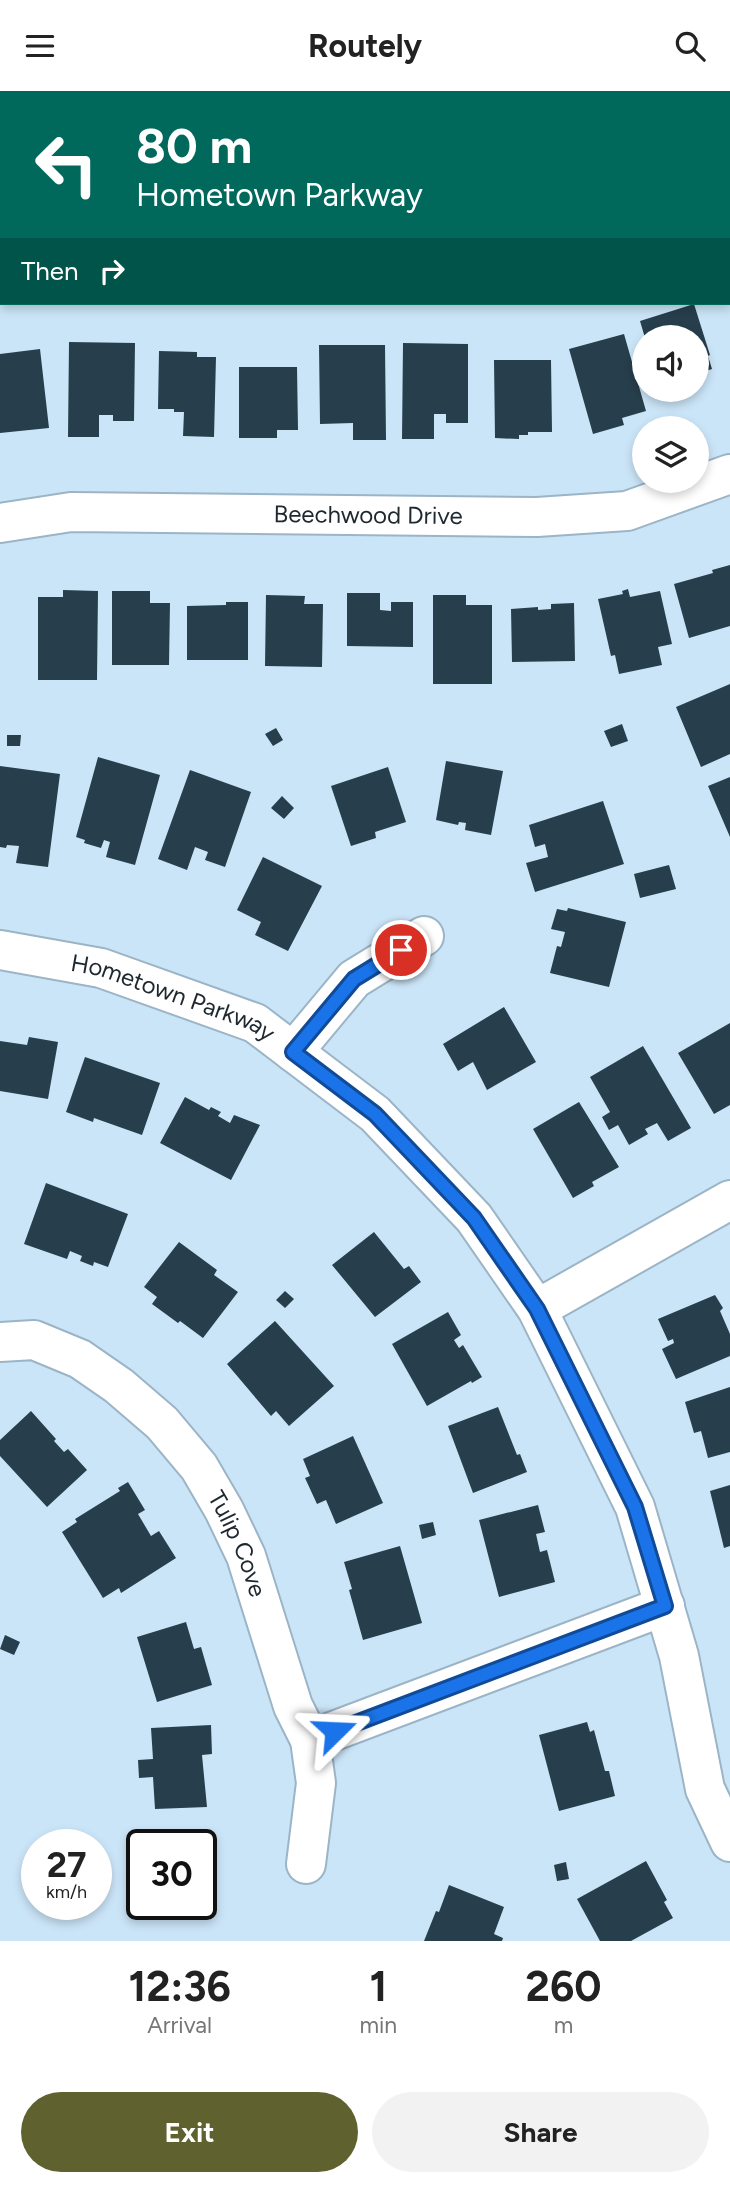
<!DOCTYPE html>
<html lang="en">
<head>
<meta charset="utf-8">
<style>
	body { margin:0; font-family:Figtree,sans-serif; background:#f2f2f2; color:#222; height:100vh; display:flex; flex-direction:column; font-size:26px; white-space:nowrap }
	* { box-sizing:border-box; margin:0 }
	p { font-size:23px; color:#767676 }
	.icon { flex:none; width:38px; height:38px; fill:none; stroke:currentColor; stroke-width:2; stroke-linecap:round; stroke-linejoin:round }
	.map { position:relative; height:1850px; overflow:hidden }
	.sheet { display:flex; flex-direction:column; background:#fff; flex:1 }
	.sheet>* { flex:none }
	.banner { position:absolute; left:0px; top:0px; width:732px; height:214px; box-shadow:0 4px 10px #0003; background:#00695c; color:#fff; overflow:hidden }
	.fabs { position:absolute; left:632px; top:234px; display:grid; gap:14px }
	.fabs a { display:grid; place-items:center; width:77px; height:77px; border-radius:50%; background:#fff; box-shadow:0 4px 10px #0003; font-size:35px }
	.speed { position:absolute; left:21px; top:1738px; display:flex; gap:14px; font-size:35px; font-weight:700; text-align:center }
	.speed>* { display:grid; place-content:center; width:91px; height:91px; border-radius:50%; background:#fff; box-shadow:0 4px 10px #0003; line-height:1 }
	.speed small { font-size:18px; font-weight:400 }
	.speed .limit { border:4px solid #111; border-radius:10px; background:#fff; color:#111 }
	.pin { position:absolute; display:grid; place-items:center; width:60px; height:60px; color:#fff; margin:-30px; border:4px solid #fff; border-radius:50%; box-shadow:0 2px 7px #0007 }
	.me { position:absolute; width:77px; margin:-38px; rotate:69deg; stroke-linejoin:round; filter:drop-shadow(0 0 5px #0008) }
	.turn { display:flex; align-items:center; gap:24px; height:147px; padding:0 21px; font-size:32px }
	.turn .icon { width:91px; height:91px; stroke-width:2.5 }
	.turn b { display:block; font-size:49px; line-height:60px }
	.then { display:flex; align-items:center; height:66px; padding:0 21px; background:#0003; gap:14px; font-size:26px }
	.eta { display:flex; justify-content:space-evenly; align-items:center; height:119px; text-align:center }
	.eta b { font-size:42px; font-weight:700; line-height:49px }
	.cta { display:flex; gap:14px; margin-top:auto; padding:14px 21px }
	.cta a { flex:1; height:80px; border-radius:42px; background:#5f612e; color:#fff; font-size:28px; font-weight:700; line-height:80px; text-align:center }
	.cta a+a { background:#f2f2f2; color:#222 }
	header { display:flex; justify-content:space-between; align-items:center; height:91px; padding:0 21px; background:#fff; font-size:32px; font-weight:700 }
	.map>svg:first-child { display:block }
	.building { fill:#273e4c }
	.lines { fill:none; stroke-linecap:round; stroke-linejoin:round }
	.minor-casing { stroke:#9bb4c6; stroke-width:42 }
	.minor { stroke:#fff; stroke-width:38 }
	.route-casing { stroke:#114b97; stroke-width:18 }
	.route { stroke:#1a73e8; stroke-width:12 }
	.labels { text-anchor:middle; stroke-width:7; stroke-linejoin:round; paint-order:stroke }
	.street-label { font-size:24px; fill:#1e282f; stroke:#fff }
</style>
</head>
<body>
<header><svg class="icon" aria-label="menu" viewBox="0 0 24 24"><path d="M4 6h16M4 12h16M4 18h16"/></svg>Routely<svg class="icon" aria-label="search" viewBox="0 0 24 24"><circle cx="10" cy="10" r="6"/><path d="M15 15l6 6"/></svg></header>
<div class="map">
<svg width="730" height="1850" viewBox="0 0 730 1850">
	<rect width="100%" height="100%" fill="#cbe5f8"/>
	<path class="building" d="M694,213L710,264L708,265L712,278L696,283V247H645L640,230Z
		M624,243L646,320L622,327L624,334L593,343L569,258Z
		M69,251L135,252L134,330H113V324H99V346H68Z
		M403,252L468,253V332H446V323H434V348H402Z
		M319,254H385L386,349H353V332L320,333Z
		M40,258L49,337L0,342V263Z
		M159,260L197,261V266H216L214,346L183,345L184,321H174V318H158Z
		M494,269H551L552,341H528V344H519V348L495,347Z
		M239,276H297L298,339H277V347H239Z
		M730,474V535L689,547L674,493L713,482L712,479Z
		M628,498L630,506L660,500L672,553L658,556L662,574L619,583L615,564L611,565L598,508L623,503L622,500Z
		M63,499L98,500L97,589H38V506H63Z
		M112,500H150V512H170L169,574H112Z
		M347,502H380V519L391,520V511H413V556L347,555Z
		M266,504L305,505L304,513H323L322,576L265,575Z
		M433,504H466V514H492V593H433Z
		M226,511H248V569H187V515L226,514Z
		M574,512L575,570L512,571L511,518L538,516V519L551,518V513Z
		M730,593V663L701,676L676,616Z
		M622,633L628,650L611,656L604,640Z
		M276,637L283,649L273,655L265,643Z
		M7,644H21L20,655H7Z
		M98,666L160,684L135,774L106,766L110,751L104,749L101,757L84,752L85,749L76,746Z
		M446,670L503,680L491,744L465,739L466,732L459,731L458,734L436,729Z
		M0,675L60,683L48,776L16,772L19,755L7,754L6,757L0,756Z
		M388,676L406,731L375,741L376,747L351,755L331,695Z
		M190,679L251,701L225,776L205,769L208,761L195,756L187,779L158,768Z
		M730,686V746L708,695Z
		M282,705L294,717L284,728L271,717Z
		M603,710L624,773L535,801L526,772L548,766L545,753L535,756L529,734Z
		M263,766L322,795L288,860L255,844L261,831L237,819Z
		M669,774L676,798L640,807L634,783Z
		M568,817L626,831L609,896L550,882L557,855L561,856L565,841L551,838L557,818L567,820Z
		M504,916L536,971L487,999L473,971L458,980L443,953Z
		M730,932V1014L714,1023L678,962Z
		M29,946L58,951L48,1008L0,1000V950L27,954Z
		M643,955L691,1037L668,1050L657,1032L645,1038L648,1043L629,1054L618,1034L609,1039L602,1026L610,1021L590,986Z
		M85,966L160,992L142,1044L94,1027L93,1031L66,1021Z
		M185,1006L209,1019L211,1016L221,1021L218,1025L230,1032L234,1024L260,1034L231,1089L160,1052Z
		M579,1011L619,1076L592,1091L594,1095L573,1107L533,1038Z
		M46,1092L128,1123L108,1176L94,1171L93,1175L80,1170L82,1165L70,1160L67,1168L24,1153Z
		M374,1141L404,1178L409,1175L421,1191L375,1226L332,1174Z
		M179,1151L217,1179L214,1184L238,1201L203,1247L180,1230L178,1232L152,1213L157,1206L144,1196Z
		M285,1200L294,1208L285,1217L276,1209Z
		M715,1204L723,1217L720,1220L730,1243V1265L676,1288L662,1258L674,1252L673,1248L668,1250L658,1228Z
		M448,1221L461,1244L454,1249L459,1257L463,1254L482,1286L472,1292L471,1290L427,1315L392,1253Z
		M275,1230L334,1295L289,1335L276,1320L271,1325L227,1273Z
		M730,1296V1361L708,1367L701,1340L694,1342L685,1311Z
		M498,1316L517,1364L520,1363L527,1381L473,1402L448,1335Z
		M31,1320L56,1348L54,1350L64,1361L68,1358L87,1379L47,1416L0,1365V1349Z
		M353,1345L383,1412L336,1433L326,1409L317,1413L305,1387L310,1385L303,1368Z
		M128,1391L145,1419L138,1423L151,1445L159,1440L176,1467L121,1502L119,1497L103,1507L62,1441L77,1431L75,1428L120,1400L118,1397Z
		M730,1394V1455L724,1457L710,1400Z
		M538,1414L545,1441L536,1443L540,1461L547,1459L555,1491L499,1506L479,1429Z
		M433,1431L436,1444L422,1448L419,1434Z
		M400,1455L422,1532L363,1549L349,1499L352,1498L344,1471Z
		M186,1531L194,1558L201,1556L212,1594L157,1611L137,1546Z
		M5,1544L20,1551L14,1564L0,1558Z
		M587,1631L590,1641L594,1639L605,1680H609L615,1705L559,1720L539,1644Z
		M211,1634L212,1663L202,1664L207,1716L155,1718L153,1686L139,1687L138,1669L153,1668L151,1637Z
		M646,1770L667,1809L664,1811L673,1827L631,1850H600L577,1808Z
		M566,1771L569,1788L557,1790L554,1774Z
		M449,1794L504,1816L494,1843L503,1847L502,1850H424L436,1820L439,1821Z
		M141,1813H195V1821L142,1824Z"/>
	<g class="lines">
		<g class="minor-casing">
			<g id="minor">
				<path id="s1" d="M0,432L71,421L537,426L627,420L730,383"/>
				<path id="s2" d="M0,859L101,877L255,932L375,1023L474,1127L537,1218L635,1416L679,1565L705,1698L730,1751"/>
				<path d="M293,961L354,888L424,845"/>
				<path d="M537,1218L730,1109"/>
				<path id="s3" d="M0,1251L34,1249L80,1268L119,1295L162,1332L199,1376L224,1419L246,1465L293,1615L310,1649L316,1692L306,1773"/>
				<path d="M310,1649L665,1515"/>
			</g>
		</g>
		<use href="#minor" class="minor"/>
	</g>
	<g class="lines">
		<g class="route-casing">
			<path id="route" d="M335,1640L665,1515L635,1416L537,1218L474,1127L375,1023L293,961L354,888L401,859"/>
		</g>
		<use href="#route" class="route"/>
	</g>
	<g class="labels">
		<g class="street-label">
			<text dy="8" stroke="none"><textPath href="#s1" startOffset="369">Beechwood Drive</textPath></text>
			<text dy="8" stroke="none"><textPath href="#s2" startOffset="180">Hometown Parkway</textPath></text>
			<text dy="8" stroke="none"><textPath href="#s3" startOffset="332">Tulip Cove</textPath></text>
		</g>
	</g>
</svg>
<div class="fabs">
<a><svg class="icon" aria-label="sound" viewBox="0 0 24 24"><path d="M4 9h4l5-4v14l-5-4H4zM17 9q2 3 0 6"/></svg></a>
<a><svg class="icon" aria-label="layers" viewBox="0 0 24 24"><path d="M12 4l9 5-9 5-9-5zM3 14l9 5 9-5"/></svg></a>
</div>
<div class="speed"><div>27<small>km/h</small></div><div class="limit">30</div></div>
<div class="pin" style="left:401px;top:859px;background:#d93025"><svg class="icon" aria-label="arrive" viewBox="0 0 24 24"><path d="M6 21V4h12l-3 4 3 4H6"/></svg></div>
<svg class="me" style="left:335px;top:1640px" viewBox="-20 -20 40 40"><path d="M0-17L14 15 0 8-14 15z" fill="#1a73e8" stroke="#fff" stroke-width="4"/></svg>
<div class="banner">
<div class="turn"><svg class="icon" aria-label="left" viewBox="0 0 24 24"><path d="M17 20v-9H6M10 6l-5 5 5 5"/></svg><div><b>80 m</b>Hometown Parkway</div></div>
<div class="then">Then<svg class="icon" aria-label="right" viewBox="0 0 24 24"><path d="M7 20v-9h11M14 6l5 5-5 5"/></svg></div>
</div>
</div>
<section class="sheet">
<div class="eta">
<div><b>12:36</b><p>Arrival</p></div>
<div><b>1</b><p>min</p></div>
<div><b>260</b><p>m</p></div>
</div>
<div class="cta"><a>Exit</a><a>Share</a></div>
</section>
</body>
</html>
